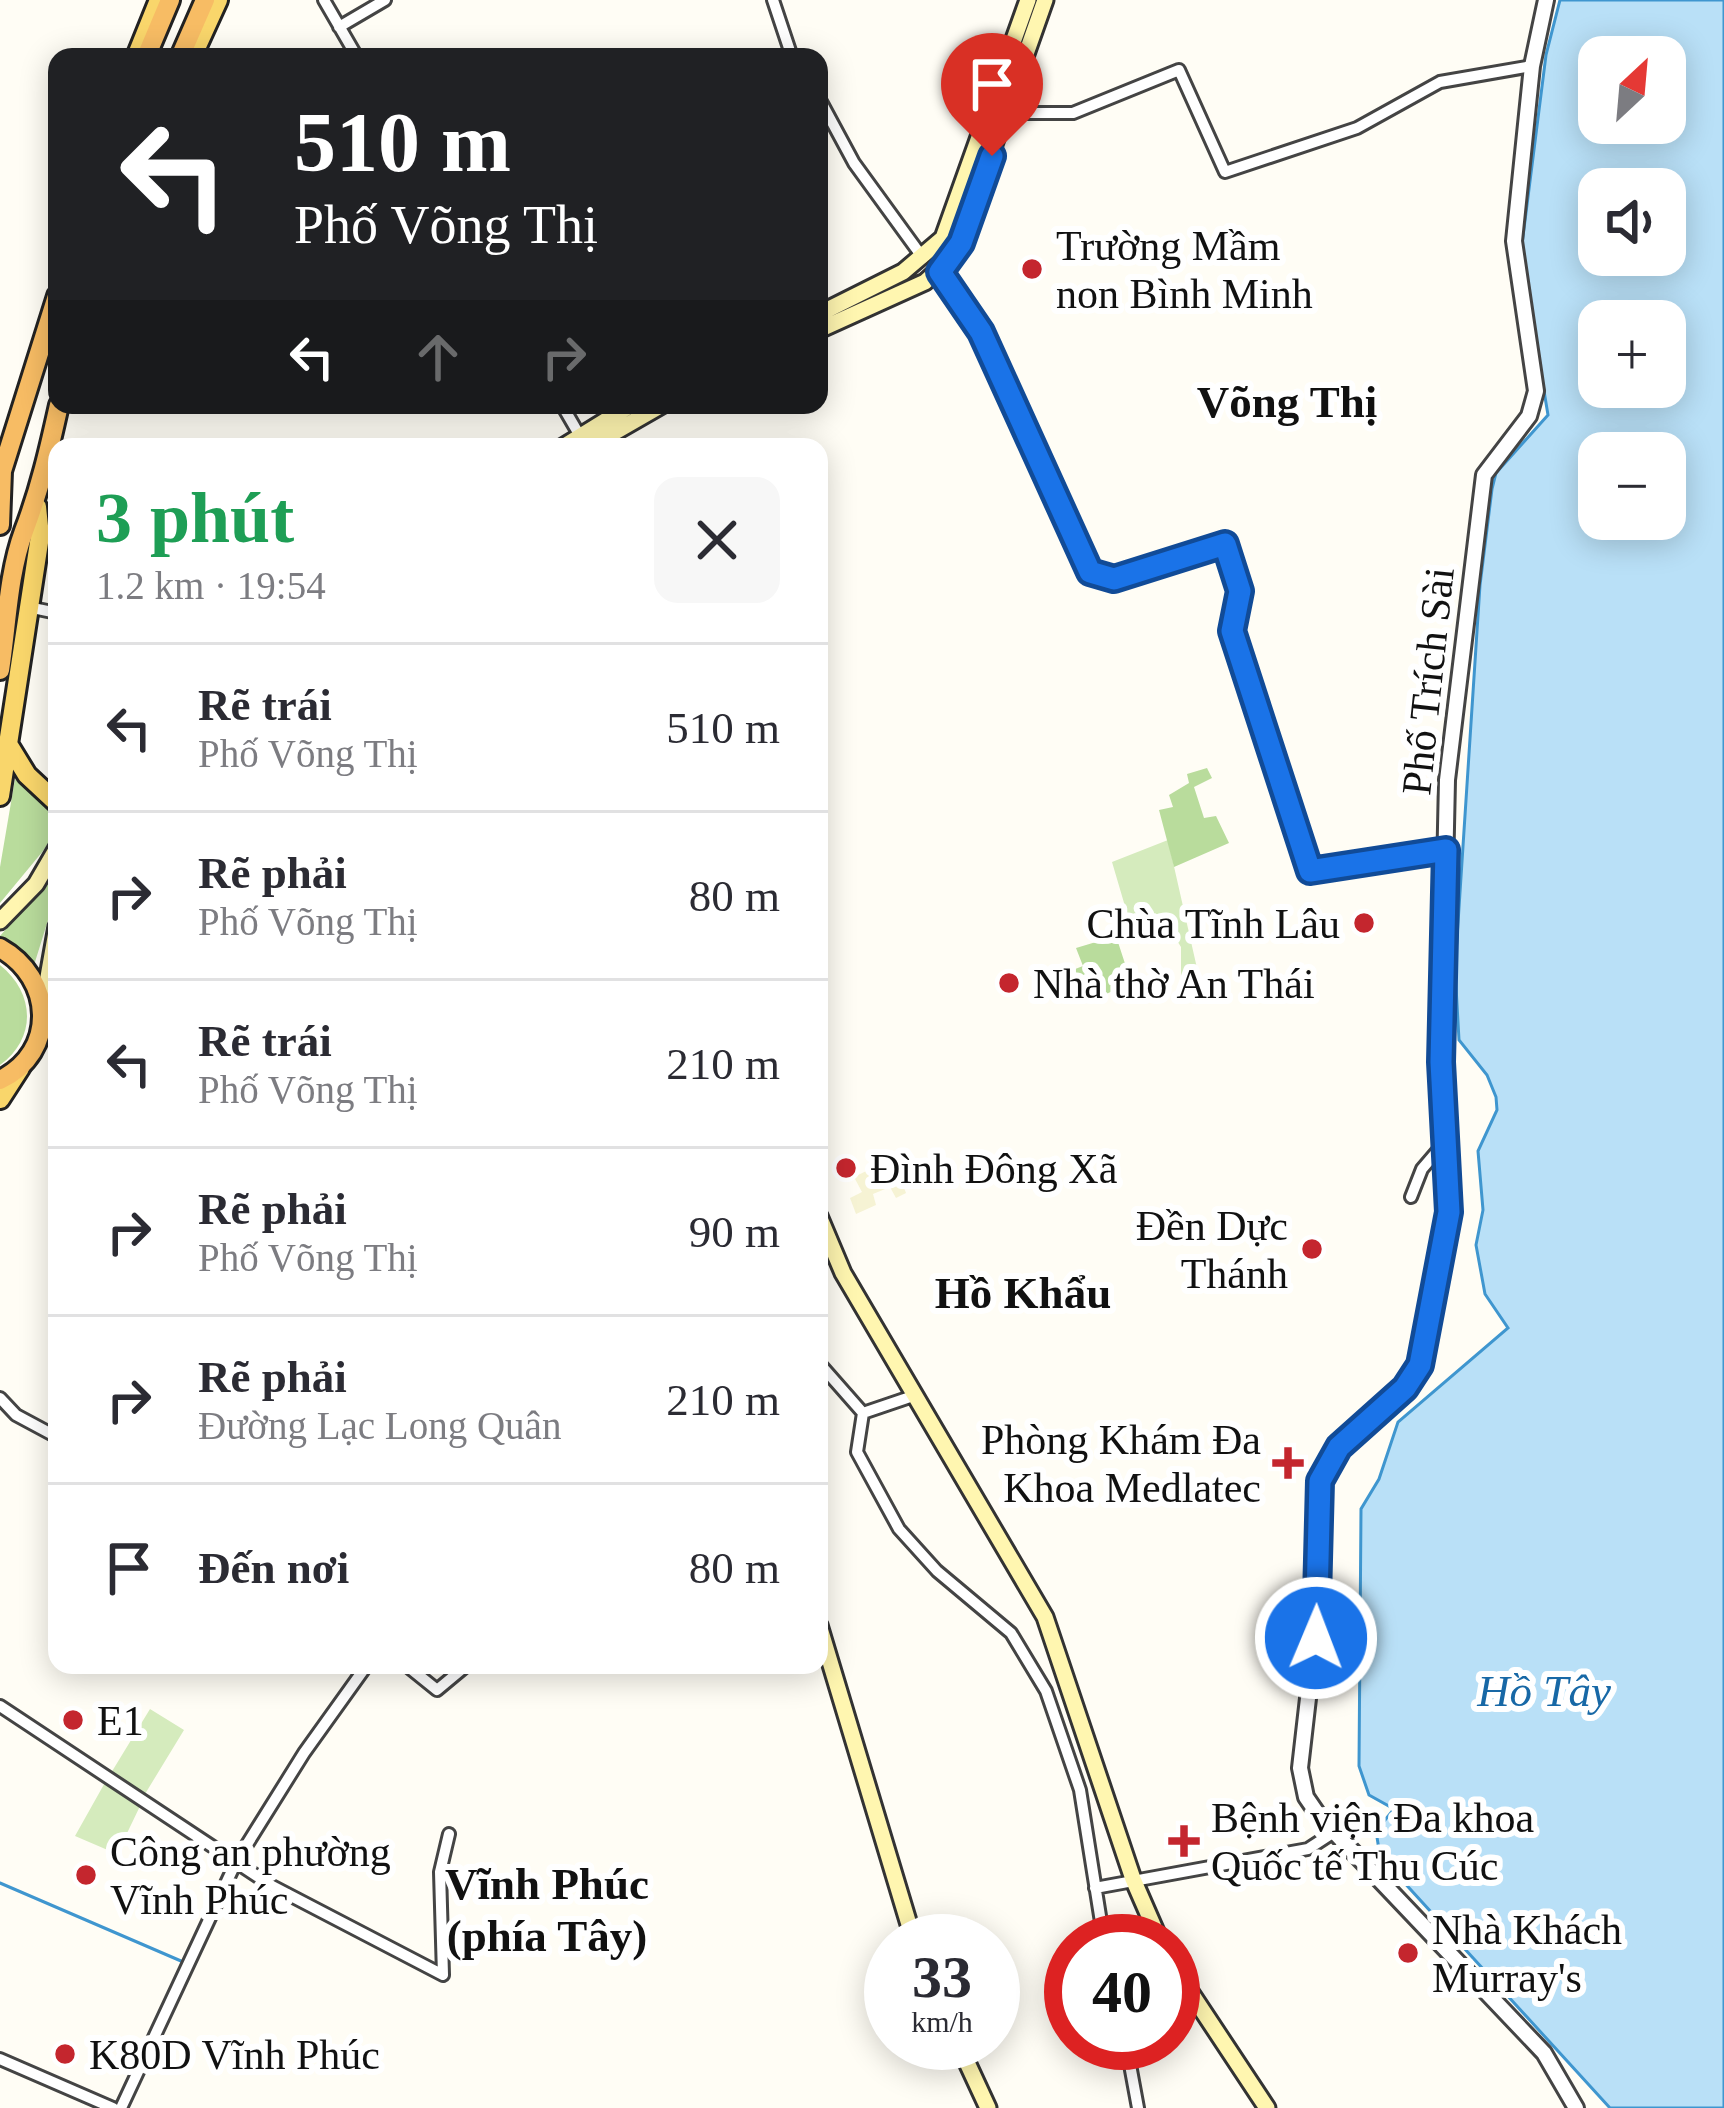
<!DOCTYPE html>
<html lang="vi">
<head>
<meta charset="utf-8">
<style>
	body { margin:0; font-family:Georgia,serif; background:#f7f7f7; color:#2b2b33; height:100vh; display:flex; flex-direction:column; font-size:45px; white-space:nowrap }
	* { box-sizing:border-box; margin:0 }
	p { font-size:39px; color:#7c7c81 }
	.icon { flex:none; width:66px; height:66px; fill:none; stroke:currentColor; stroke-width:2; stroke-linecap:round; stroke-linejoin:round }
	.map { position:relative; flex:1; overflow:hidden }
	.sheet { position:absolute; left:48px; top:438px; width:780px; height:1236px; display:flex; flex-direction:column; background:#fff; border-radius:24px; box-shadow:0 6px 30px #0003 }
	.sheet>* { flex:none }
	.top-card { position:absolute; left:48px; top:48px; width:780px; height:366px; border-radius:24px; box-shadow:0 6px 30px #0003; background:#202124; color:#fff; overflow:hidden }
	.needle { width:78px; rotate:26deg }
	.buttons { position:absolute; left:1578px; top:36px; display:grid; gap:24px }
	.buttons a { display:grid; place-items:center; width:108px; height:108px; border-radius:24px; background:#fff; box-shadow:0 6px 30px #0003; font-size:60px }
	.speed { position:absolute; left:864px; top:1914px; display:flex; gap:24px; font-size:60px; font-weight:700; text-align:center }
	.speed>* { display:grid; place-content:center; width:156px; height:156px; border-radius:50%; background:#fff; box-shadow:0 6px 30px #0003; line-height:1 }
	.speed small { font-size:30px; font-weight:400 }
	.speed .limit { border:18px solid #d22; background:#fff; color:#111 }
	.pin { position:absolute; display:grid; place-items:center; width:102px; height:102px; color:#fff; margin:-123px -51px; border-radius:50% 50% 50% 0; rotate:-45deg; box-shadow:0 0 12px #0007 }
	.pin .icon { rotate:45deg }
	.me { position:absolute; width:132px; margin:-66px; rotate:1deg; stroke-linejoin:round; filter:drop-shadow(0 0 9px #0008) }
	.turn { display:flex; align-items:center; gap:42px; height:252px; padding:0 48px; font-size:54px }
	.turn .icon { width:156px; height:156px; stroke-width:2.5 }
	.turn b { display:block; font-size:84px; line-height:102px }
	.lanes { display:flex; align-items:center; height:114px; padding:0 48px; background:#0003; justify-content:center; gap:60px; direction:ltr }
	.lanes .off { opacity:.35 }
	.round { display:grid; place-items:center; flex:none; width:126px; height:126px; border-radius:24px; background:#f7f7f7 }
	.headline { display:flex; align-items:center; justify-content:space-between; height:204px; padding:0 48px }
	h1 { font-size:72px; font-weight:700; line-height:90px; color:#1e9e55 }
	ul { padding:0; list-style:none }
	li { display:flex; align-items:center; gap:36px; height:168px; padding:0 48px; border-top:3px solid #e1e1e2 }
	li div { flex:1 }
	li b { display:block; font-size:45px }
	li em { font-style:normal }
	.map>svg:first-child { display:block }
	.farmland { fill:#f6f3d4 }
	.green { fill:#d5ebbd }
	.forest { fill:#b9dc9c }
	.water { fill:#b9e0f7; stroke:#3f96cf; stroke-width:3; fill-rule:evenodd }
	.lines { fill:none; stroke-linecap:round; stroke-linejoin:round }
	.stream { stroke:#3f96cf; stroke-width:3 }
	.minor-casing { stroke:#444; stroke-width:16 }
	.tertiary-casing { stroke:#444; stroke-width:20 }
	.secondary-casing { stroke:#333; stroke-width:21 }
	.primary-casing { stroke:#222; stroke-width:24 }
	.trunk-casing { stroke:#222; stroke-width:24 }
	.minor { stroke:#fff; stroke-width:10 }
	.tertiary { stroke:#fff; stroke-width:14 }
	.secondary { stroke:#fff6b0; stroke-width:15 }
	.primary { stroke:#f9d66b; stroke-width:18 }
	.trunk { stroke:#f7bc64; stroke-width:18 }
	.route-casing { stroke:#114b97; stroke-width:30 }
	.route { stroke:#1a73e8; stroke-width:21 }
	.poi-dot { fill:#c4262e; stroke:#fff; stroke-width:4.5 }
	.labels { text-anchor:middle; stroke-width:12; stroke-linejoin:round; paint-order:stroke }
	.poi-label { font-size:42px; fill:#111; stroke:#fff; text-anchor:start }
	.street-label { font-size:42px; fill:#111; stroke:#fff }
	.neighbourhood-label { font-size:45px; font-weight:bold; fill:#111; stroke:#fff }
	.water-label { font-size:45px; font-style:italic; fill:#1768a6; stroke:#fff }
</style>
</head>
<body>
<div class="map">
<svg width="1724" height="2108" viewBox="0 0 1724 2108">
	<rect width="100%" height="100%" fill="#fffdf5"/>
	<path class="farmland" d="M901,1154L918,1177L903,1185L906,1193L896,1198L890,1187L873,1194L876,1205L856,1214L850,1198L862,1192L854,1177Z"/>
	<path class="green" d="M1168,840L1199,977L1181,983V947L1160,914L1132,930L1112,862Z
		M150,1709L184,1730L145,1794L111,1773Z
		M107,1779L142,1802L117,1854L75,1836Z"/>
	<path class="forest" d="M1207,768L1212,778L1194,787L1204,818L1216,816L1229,843L1174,867L1159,810L1173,807L1169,795L1189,783L1187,774Z
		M15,779L55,817L54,834L43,851L0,903V867Z
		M57,870V891L35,962L0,936Z
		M1116,936L1131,982L1094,1000L1070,971L1083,966L1076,948Z
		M0,965C35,993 37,1038 0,1065Z"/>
	<path class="water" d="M1560,0H1724V2108H1610L1380,1856L1376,1831L1394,1809L1369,1795L1359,1766L1361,1509L1379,1479L1398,1422L1508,1328L1485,1294L1476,1245L1483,1210L1478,1151L1497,1110L1496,1097L1487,1075L1459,1040L1455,969L1480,585L1492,489L1496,473L1548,415L1521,252L1546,55ZM1599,57H1665V123H1599ZM1599,189H1665V255H1599ZM1599,321H1665V387H1599ZM1599,453H1665V519H1599Z"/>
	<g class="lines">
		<path class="stream" d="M0,1883L181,1961"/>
		<g class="minor-casing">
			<path id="minor" d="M324,0L357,57
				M773,0L792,57
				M339,27L385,0
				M819,98L854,163L923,258
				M1007,113H1073L1179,70L1225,172L1357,128L1440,82L1532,66
				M940,272L988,346L1090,572L1114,579L1225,544L1240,591L1231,631L1309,871L1446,850
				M562,405L580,436
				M28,607L57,613
				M1411,1197L1422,1169L1446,1141
				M819,1363L863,1413L857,1452L899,1529L937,1571L1011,1633L1046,1691L1080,1790L1104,1941
				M0,1398L16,1415L57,1437
				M863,1413L916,1395
				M406,1665L437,1690L467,1665
				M0,1706L272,1886L443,1975L440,1872L449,1834
				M1095,1888L1308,1849L1334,1832
				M1126,2043L1138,2108
				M0,2059L113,2108
				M121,2108L236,1862L304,1753L367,1665"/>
		</g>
		<g class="tertiary-casing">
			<path id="tertiary" d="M1546,0L1532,66L1514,241L1536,391L1529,416L1484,475L1447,780L1441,1062L1449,1212L1419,1365L1405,1388L1339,1447L1317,1491V1620L1300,1768L1306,1797L1319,1816L1544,2053L1576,2108"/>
		</g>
		<g class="secondary-casing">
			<path id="secondary" d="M819,314L903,272L943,238L1028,0
				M819,330L925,282L955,255L1045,0
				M563,447L631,405
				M589,447L662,405
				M0,921L36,884L57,848
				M43,1005L57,926
				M819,1216L843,1273L1045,1617L1133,1879L1160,1941
				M819,1625L914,1941
				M1173,1966L1267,2108
				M958,2043L988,2108"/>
		</g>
		<g class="primary-casing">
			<path id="primary" d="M136,57L159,0
				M192,57L218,0
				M8,744L27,775L57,803
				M0,796L40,536L37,507
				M0,1099L20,1068"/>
		</g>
		<g class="trunk-casing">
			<path id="trunk" d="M146,57L170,0
				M180,57L205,0
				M0,525L2,471L57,296
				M0,670C7,625 8,574 24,531C40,489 49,450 59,405
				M0,948C54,978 58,1052 0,1080"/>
		</g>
		<use href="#minor" class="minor"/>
		<use href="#tertiary" class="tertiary"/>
		<use href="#secondary" class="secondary"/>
		<use href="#primary" class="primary"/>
		<use href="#trunk" class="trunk"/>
	</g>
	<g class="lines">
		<g class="route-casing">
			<path id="route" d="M992,156L961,243L940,272L981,332L1090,572L1114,579L1225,544L1240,591L1232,631L1310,871L1446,850L1441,1062L1449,1212L1420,1365L1405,1388L1339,1447L1320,1481L1316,1638"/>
		</g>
		<use href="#route" class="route"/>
	</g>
	<g class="poi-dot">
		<circle cx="1032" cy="269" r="12"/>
		<circle cx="1364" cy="923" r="12"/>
		<circle cx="1009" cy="983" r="12"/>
		<circle cx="846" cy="1168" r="12"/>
		<circle cx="1312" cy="1249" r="12"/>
		<path d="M1282 1445h12v12h12v12h-12v12h-12v-12h-12v-12h12z"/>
		<circle cx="73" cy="1720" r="12"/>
		<path d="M1178 1823h12v12h12v12h-12v12h-12v-12h-12v-12h12z"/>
		<circle cx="86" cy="1875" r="12"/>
		<circle cx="1408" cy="1953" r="12"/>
		<circle cx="65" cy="2054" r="12"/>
	</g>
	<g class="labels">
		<g class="poi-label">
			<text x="1056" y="260">Trường Mầm<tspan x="1056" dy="48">non Bình Minh</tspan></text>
			<text x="1340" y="938" text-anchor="end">Chùa Tĩnh Lâu</text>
			<text x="1033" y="998">Nhà thờ An Thái</text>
			<text x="870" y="1183">Đình Đông Xã</text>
			<text x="1288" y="1240" text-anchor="end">Đền Dực<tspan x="1288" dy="48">Thánh</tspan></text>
			<text x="1261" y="1454" text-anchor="end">Phòng Khám Đa<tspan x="1261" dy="48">Khoa Medlatec</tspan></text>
			<text x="97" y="1735">E1</text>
			<text x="1211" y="1832">Bệnh viện Đa khoa<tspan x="1211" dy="48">Quốc tế Thu Cúc</tspan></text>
			<text x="110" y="1866">Công an phường<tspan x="110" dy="48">Vĩnh Phúc</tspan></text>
			<text x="1432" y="1944">Nhà Khách<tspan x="1432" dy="48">Murray's</tspan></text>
			<text x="89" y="2069">K80D Vĩnh Phúc</text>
		</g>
		<g class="street-label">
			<text transform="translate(1427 681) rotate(-84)" y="15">Phố Trích Sài</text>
		</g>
		<g class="neighbourhood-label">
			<text x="1287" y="417">Võng Thị</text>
			<text x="1023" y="1308">Hồ Khẩu</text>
			<text x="547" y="1899">Vĩnh Phúc<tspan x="547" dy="52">(phía Tây)</tspan></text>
		</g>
		<g class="water-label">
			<text x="1544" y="1706">Hồ Tây</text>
		</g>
	</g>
</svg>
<div class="buttons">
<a><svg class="needle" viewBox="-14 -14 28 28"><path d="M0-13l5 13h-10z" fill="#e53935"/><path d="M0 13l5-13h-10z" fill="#7c7c81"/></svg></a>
<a><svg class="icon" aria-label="sound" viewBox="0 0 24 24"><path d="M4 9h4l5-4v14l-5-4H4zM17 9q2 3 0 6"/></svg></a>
<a>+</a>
<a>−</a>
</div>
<div class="speed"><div>33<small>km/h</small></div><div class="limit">40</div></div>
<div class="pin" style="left:992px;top:156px;background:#d93025"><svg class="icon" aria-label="arrive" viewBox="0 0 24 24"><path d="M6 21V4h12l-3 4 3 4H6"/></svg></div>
<svg class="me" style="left:1316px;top:1638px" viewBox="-20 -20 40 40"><circle r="17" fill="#1a73e8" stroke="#fff" stroke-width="3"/><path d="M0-11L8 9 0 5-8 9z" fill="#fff"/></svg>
<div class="top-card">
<div class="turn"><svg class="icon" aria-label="left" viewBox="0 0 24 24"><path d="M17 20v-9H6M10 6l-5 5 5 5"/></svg><div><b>510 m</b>Phố Võng Thị</div></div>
<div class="lanes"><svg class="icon" aria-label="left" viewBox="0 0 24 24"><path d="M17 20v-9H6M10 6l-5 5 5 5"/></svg><svg class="icon off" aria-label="ahead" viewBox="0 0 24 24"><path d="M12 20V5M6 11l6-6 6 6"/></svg><svg class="icon off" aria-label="right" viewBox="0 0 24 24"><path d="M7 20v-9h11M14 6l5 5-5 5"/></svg></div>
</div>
<section class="sheet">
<div class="headline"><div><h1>3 phút</h1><p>1.2 km · 19:54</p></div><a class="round"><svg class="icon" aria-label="close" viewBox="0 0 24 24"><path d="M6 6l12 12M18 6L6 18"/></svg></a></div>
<ul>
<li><svg class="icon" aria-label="left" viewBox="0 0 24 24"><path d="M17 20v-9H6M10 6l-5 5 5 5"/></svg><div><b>Rẽ trái</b><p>Phố Võng Thị</p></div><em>510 m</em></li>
<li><svg class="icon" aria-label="right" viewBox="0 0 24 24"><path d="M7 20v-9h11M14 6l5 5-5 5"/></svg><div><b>Rẽ phải</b><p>Phố Võng Thị</p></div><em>80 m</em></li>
<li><svg class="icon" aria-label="left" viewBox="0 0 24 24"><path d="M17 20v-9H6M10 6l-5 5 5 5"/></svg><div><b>Rẽ trái</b><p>Phố Võng Thị</p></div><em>210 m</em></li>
<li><svg class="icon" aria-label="right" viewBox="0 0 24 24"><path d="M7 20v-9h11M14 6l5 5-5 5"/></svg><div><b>Rẽ phải</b><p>Phố Võng Thị</p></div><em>90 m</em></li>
<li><svg class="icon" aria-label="right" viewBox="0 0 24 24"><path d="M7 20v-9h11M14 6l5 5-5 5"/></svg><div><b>Rẽ phải</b><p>Đường Lạc Long Quân</p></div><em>210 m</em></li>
<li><svg class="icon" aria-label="arrive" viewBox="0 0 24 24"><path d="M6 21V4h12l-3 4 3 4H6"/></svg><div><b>Đến nơi</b></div><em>80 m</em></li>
</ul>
</section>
</div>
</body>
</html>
